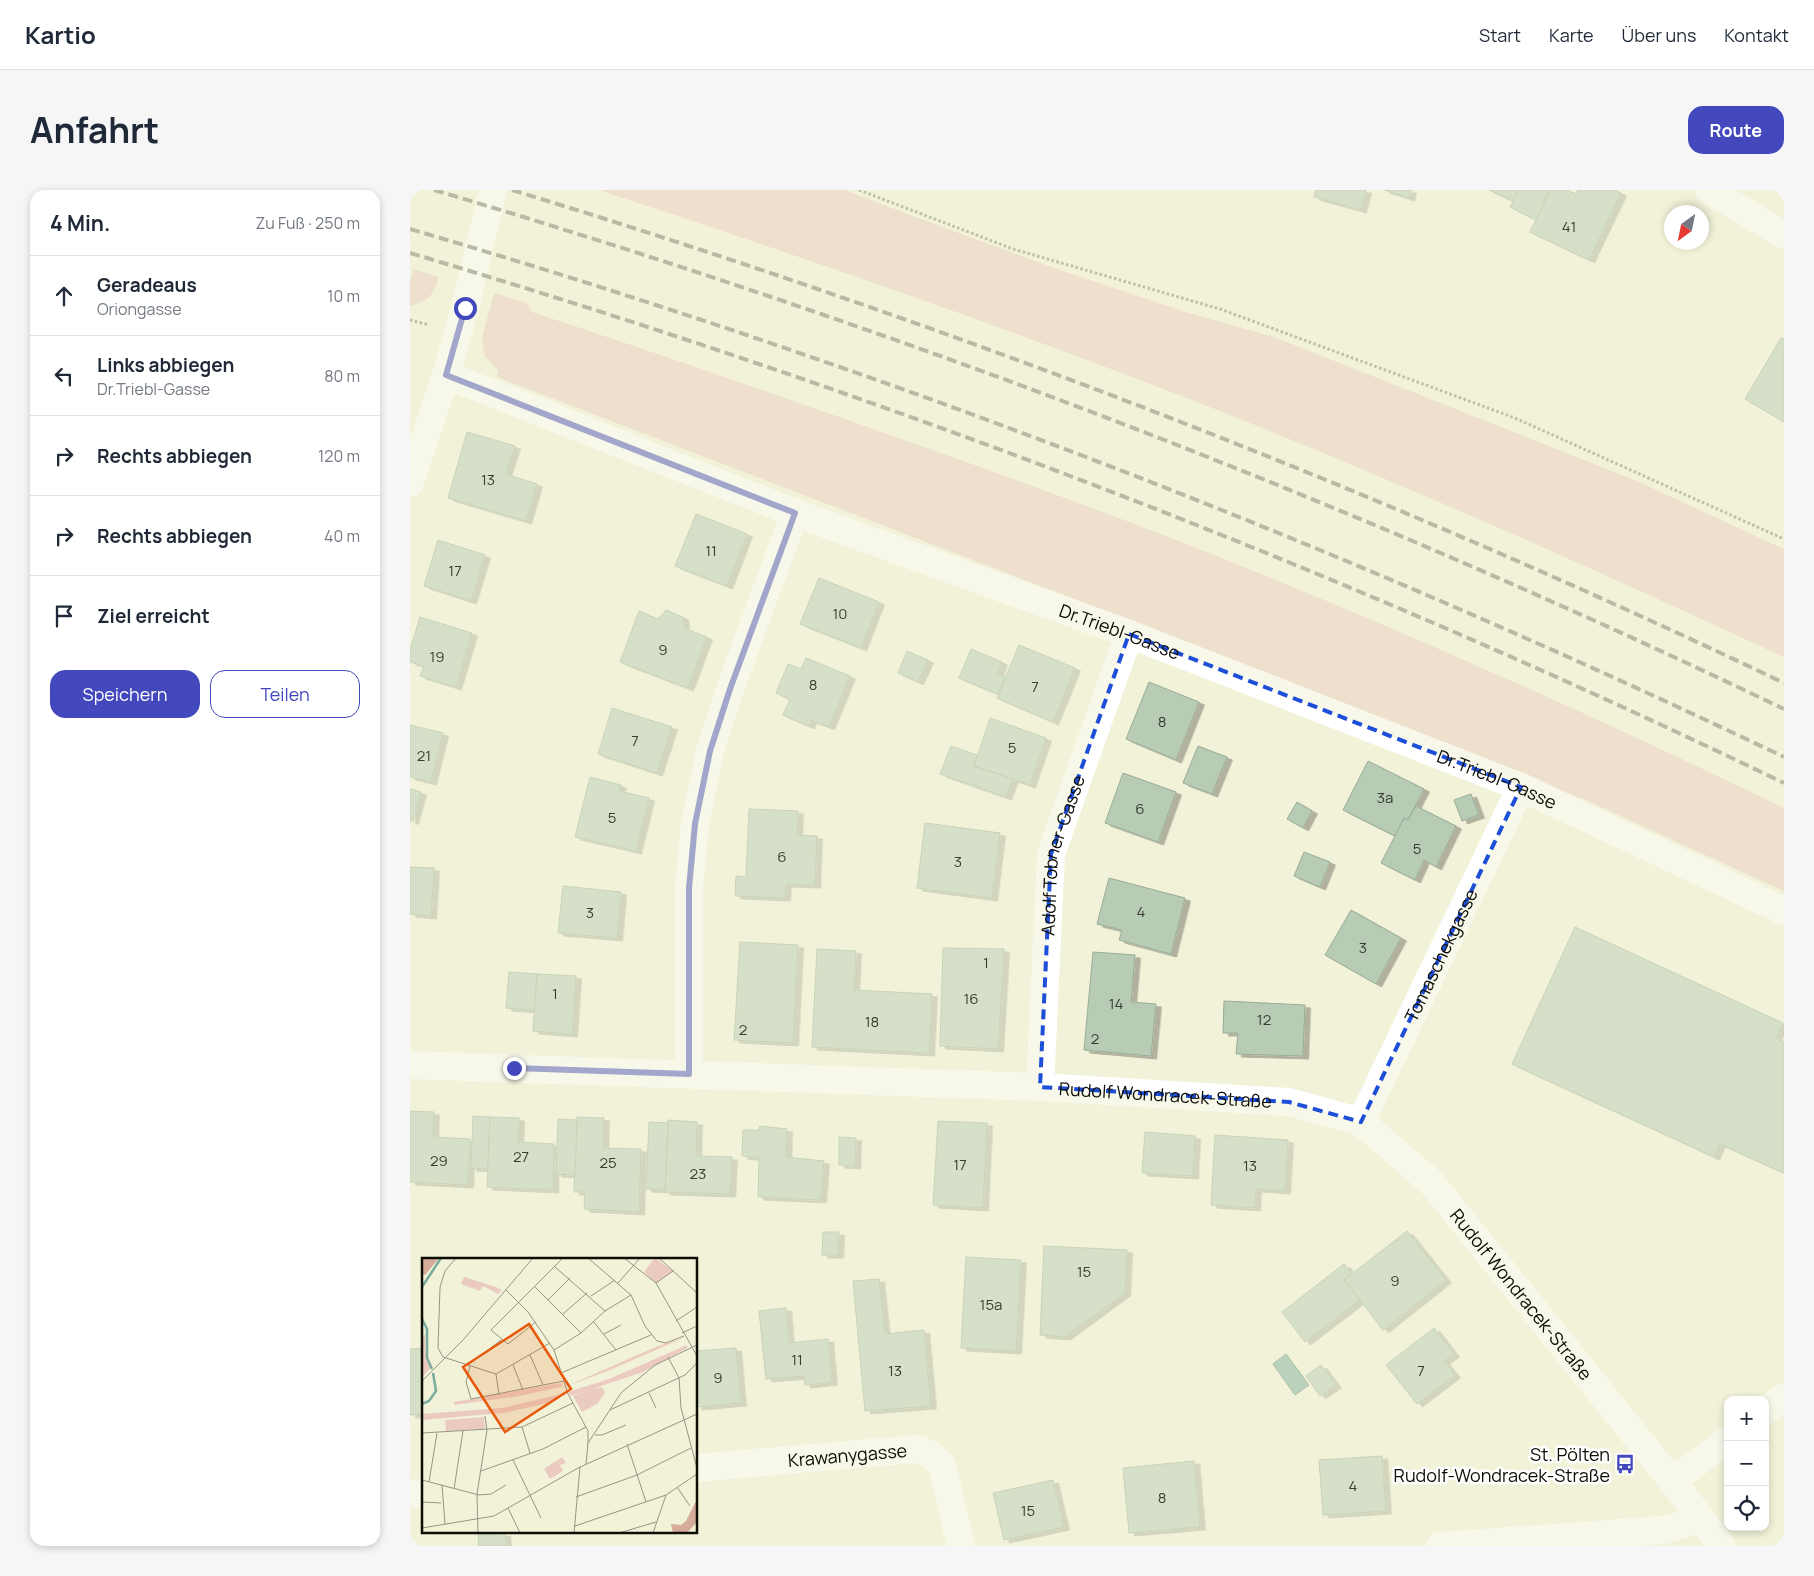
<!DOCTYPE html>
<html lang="de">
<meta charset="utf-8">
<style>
:root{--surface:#fff;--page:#f6f6f7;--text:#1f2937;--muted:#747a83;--line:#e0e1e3;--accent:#4349bd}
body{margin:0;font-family:Manrope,sans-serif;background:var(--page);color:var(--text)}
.controls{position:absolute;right:15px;bottom:15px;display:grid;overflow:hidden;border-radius:10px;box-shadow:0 2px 8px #0003}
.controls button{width:45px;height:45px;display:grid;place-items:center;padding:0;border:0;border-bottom:1px solid var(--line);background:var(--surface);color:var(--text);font:25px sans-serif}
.compass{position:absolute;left:1254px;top:15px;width:45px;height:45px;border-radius:50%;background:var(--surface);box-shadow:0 2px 8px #0003;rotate:213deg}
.stop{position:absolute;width:15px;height:15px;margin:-11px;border:4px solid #4349bd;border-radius:50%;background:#fff}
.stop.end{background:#4349bd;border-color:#fff;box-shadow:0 1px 5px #0008}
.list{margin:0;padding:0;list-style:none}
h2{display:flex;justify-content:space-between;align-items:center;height:65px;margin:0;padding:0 20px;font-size:21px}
h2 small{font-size:16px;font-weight:400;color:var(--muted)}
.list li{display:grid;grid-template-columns:32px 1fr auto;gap:15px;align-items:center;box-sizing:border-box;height:80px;padding:0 20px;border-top:1px solid var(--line)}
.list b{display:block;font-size:19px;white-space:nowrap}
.list p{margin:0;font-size:16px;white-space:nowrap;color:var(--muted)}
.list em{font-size:16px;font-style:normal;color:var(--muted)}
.actions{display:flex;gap:10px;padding:15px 20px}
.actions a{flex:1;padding:11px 0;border:1px solid var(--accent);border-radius:15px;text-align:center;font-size:18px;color:var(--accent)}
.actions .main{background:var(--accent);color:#fff}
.icon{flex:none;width:28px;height:28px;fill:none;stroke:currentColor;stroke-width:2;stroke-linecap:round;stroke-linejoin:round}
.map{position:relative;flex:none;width:1374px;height:1356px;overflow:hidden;border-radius:15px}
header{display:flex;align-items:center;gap:30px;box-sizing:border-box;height:70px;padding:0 25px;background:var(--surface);border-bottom:1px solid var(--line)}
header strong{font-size:24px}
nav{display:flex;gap:28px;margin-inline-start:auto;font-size:18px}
.intro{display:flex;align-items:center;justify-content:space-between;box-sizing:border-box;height:120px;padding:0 30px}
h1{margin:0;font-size:35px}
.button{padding:12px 22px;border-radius:15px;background:var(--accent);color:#fff;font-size:18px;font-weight:700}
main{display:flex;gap:30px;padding:0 30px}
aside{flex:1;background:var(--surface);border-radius:15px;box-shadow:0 2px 8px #0003}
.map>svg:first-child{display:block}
.green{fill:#ebcbbf}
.water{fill:#7aac9e;stroke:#597c70}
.building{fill:#b7cbb5;stroke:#99ac97;filter:url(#shadow)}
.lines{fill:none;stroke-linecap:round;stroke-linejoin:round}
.path{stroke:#818170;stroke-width:3;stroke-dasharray:2.5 2.5;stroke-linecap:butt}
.minor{stroke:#fff;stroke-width:28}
.rail{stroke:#757665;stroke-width:4;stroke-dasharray:10 5;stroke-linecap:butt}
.route{stroke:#4349bd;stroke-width:6}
.marked{fill:none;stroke:#1d4ed8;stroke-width:4;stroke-dasharray:10 6;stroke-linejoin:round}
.labels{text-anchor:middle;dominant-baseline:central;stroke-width:5;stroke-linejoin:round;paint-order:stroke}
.number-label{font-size:15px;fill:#383c31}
.street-label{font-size:18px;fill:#0d0d05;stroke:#fff}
.poi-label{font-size:18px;fill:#0d0d05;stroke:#fff;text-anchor:end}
.inset-river{fill:none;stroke:#7aac9e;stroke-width:2.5}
.inset-road{fill:none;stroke:#969683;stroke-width:1}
.view{fill:#e8590c;fill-opacity:0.15;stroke:#e8590c;stroke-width:2.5}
.inset-edge{fill:none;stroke:#0d0d05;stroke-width:2.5}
</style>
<header>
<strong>Kartio</strong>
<nav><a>Start</a><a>Karte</a><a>Über uns</a><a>Kontakt</a></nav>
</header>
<div class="intro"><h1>Anfahrt</h1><a class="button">Route</a></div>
<main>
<aside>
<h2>4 Min.<small>Zu Fuß · 250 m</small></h2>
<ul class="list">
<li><svg class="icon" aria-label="ahead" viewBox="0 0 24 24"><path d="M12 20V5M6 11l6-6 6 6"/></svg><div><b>Geradeaus</b><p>Oriongasse</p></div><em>10 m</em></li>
<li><svg class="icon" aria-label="left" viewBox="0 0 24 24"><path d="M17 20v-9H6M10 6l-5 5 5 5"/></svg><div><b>Links abbiegen</b><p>Dr.Triebl-Gasse</p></div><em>80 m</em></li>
<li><svg class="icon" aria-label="right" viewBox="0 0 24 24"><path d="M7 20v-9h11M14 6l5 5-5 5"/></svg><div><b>Rechts abbiegen</b></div><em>120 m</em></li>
<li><svg class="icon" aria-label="right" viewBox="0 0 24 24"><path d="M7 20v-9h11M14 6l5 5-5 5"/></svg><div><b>Rechts abbiegen</b></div><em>40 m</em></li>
<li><svg class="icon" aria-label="arrive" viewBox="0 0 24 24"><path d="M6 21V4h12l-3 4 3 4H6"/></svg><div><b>Ziel erreicht</b></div></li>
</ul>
<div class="actions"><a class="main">Speichern</a><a>Teilen</a></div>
</aside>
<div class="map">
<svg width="1374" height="1356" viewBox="0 0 1374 1356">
<defs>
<filter id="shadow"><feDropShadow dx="5.5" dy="3" stdDeviation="0" flood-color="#0004"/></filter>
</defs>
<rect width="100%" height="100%" fill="#f1f2d7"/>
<g class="green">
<path d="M 189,0 L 435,0 L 508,28 L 647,79 L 779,123 L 864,147 L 1229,292 L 1374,359 L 1374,467 C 1174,374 974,285 769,205 C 578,131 384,64 189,0 Z"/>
<path d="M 4,79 L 29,87 C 22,106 21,110 0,116 L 0,90 Z"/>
<path d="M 84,103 L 117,113 L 122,122 C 214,152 306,184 398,216 C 538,265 679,315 817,370 C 1005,446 1191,529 1374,618 L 1374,701 L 1180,612 L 901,500 L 87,187 L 88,181 L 74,165 L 72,148 Z"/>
</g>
<path class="water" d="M 876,1164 L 899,1195 L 885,1205 L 863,1174 Z"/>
<g class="building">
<path d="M 906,0 L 956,0 L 951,20 L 904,7 Z"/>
<path d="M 974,0 L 1001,0 L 999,8 Z"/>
<path d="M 1079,0 L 1108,0 L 1103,11 Z"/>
<path d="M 1108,0 L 1140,0 L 1126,30 L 1100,17 Z"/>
<path d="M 1140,0 L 1157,0 L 1166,4 L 1168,0 L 1204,0 L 1211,3 L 1179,70 L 1120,42 Z"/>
<path d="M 1371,148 L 1374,149 L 1374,232 L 1335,209 Z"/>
<path d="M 57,242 L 105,256 L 96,284 L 127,294 L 116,331 L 38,308 Z"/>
<path d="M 286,324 L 337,344 L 317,396 L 265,376 Z"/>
<path d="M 28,350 L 75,365 L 61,411 L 14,396 Z"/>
<path d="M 409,388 L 469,412 L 451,458 L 390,434 Z"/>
<path d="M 256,420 L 273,427 L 274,438 L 297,447 L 278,498 L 210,472 L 229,421 L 248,429 Z"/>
<path d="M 10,427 L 62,443 L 46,497 L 10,486 L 14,476 L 0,472 L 0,460 Z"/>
<path d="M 609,455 L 665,478 L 643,532 L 587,508 Z"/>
<path d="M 561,459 L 592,472 L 588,483 L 595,487 L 588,504 L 549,488 Z"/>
<path d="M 497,461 L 518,470 L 508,492 L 488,483 Z"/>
<path d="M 396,468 L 440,486 L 419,537 L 401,530 L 399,536 L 373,525 L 380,509 L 366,503 L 378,474 L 391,479 Z"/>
<path d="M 739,492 L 789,512 L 766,570 L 716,549 Z"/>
<path d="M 202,518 L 262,537 L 247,583 L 188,564 Z"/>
<path d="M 580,528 L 636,548 L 620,595 L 564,576 Z"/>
<path d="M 0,535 L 33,543 L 21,592 L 0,587 Z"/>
<path d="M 541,556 L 567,565 L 564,576 L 603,589 L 596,607 L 530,584 Z"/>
<path d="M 788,556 L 817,567 L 802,604 L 773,593 Z"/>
<path d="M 958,571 L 1014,599 L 998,630 L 994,628 L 985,646 L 933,620 Z"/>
<path d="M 713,583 L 766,602 L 748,652 L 695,633 Z"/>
<path d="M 180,587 L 211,595 L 209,601 L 239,608 L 226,661 L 165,647 Z"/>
<path d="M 0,599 L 11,602 L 3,631 L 0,631 Z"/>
<path d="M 1061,604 L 1069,625 L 1052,631 L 1044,610 Z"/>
<path d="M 887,612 L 902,621 L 893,638 L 877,629 Z"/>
<path d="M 1006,616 L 1046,636 L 1026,677 L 1014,670 L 1005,690 L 971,673 L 994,628 L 998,630 Z"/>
<path d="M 339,619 L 388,621 L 387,645 L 407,646 L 405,695 L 376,694 L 375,708 L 325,706 L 326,686 L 336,687 Z"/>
<path d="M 515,633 L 590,643 L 582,708 L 507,698 Z"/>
<path d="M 894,662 L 920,672 L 910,697 L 884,686 Z"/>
<path d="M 0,677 L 24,678 L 21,726 L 0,724 Z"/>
<path d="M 699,688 L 775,708 L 761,764 L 709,750 L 712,740 L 687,734 Z"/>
<path d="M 153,696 L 211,702 L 207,748 L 148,743 Z"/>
<path d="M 941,720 L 991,748 L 966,794 L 915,765 Z"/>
<path d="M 1165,737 L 1373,833 L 1366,848 L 1374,852 L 1374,983 L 1310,954 L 1304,967 L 1102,874 Z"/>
<path d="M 330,752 L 388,755 L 383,853 L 324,850 Z"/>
<path d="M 533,758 L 594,759 L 588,859 L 530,856 Z"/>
<path d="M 407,759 L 446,761 L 444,800 L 522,804 L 519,863 L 402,857 Z"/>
<path d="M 683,762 L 725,765 L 721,812 L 746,814 L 741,866 L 674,860 Z"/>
<path d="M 99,782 L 127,784 L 125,820 L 96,818 Z"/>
<path d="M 127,784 L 166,786 L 162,844 L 123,841 Z"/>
<path d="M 814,811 L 895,815 L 893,866 L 826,864 L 828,843 L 813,843 Z"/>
<path d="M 0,921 L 24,922 L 23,947 L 60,949 L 58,995 L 0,992 Z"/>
<path d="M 63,926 L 80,927 L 78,979 L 61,978 Z"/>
<path d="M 80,927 L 109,928 L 108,952 L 144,954 L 143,1000 L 77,997 Z"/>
<path d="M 167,927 L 194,928 L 193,958 L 231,959 L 229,1022 L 174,1019 L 175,1002 L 164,1002 Z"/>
<path d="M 148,929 L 167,930 L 165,985 L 146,984 Z"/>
<path d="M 258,930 L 287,932 L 286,966 L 322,967 L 320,1004 L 255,1002 Z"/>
<path d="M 528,931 L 577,933 L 573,1018 L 523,1015 Z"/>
<path d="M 239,932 L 258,933 L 255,1000 L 236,999 Z"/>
<path d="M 350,936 L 377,939 L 376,967 L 414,971 L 411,1010 L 348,1007 L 349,968 L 332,966 L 333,940 L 349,940 Z"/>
<path d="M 735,942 L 785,946 L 783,986 L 732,983 Z"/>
<path d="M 805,945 L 878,950 L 875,1001 L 846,999 L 845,1018 L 801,1015 Z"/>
<path d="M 429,947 L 446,948 L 445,976 L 429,975 Z"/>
<path d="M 997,1041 L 1036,1090 L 973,1140 L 934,1090 Z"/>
<path d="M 413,1042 L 429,1042 L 428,1065 L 412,1065 Z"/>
<path d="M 634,1056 L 717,1060 L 715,1103 L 655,1147 L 630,1145 Z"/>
<path d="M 556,1067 L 611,1070 L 606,1161 L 551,1158 Z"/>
<path d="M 934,1074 L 942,1084 L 934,1090 L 950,1110 L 895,1152 L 872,1122 Z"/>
<path d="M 469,1089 L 475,1144 L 514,1140 L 521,1216 L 455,1221 L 443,1091 Z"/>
<path d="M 376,1118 L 379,1153 L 418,1149 L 422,1192 L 395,1195 L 394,1186 L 356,1189 L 349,1121 Z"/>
<path d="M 1024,1138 L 1044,1164 L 1034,1171 L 1045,1185 L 1007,1214 L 976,1175 Z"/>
<path d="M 14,1158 L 14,1224 L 0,1225 L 0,1159 Z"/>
<path d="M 326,1158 L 331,1213 L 286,1217 L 286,1161 Z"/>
<path d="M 911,1175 L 926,1195 L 910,1206 L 896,1186 Z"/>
<path d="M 972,1266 L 976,1321 L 913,1325 L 909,1270 Z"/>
<path d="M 784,1271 L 790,1337 L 719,1343 L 713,1278 Z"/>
<path d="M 643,1290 L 654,1337 L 594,1350 L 583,1303 Z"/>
<path d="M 95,1343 L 96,1356 L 69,1356 L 68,1345 Z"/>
</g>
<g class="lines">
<g class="path">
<path d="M 449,0 L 603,59 L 810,119 L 1105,228 L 1374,349"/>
<path d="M 0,130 L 19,135"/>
</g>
<g class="minor">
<path d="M 1299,0 L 1374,45"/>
<path id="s1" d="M 36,185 L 385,323 L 719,444 L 1111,597 L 1374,721"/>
<path d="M 0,293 L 36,185 L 55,118 L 83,0"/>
<path id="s2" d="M 0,875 L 630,897 L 879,912 L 951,932 L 1021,992 L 1262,1291 L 1312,1356"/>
<path d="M 279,884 L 279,698 L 285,634 L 300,561 L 320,499 L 385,323"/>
<path id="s3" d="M 630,897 L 641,664 L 719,444"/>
<path id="s4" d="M 951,932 L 1111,597"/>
<path d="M 1355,1221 L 1374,1207"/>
<path id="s5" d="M 286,1278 L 506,1259 L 520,1264 L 532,1275 L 551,1356"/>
<path d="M 1262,1291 L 1318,1250"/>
<path d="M 0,1304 L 14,1303"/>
<path d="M 1030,1356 L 1253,1340 L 1269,1336 L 1289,1327"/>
</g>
<g class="rail">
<path d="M 24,0 C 486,137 939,310 1374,519"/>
<path d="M 102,0 C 537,133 964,297 1374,493"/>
<path d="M 0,39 C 471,177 931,355 1374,567"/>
<path d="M 0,63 C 471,203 931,379 1374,593"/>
</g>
</g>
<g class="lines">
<path class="route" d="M 55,118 L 36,185 L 385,323 L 320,499 L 300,561 L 285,634 L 279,698 L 279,884 L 104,878"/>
</g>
<path d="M0 0H1374V1356H0ZM 719,444 L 1111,597 L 951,932 L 879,912 L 630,897 L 641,664 Z" fill="#f1f2d7" fill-opacity=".55" fill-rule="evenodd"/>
<path class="marked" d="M 719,444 L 1111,597 L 951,932 L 879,912 L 630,897 L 641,664 Z"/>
<defs>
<symbol id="bus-bare" viewBox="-9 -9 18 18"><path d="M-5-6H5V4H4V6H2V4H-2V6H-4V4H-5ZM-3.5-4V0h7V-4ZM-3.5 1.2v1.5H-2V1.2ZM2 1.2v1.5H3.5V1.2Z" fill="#4349bd" stroke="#fff" stroke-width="2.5" paint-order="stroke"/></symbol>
</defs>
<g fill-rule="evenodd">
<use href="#bus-bare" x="1201" y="1260" width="28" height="28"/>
</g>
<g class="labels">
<g class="number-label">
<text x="1159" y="36">41</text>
<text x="78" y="289">13</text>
<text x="301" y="360">11</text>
<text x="45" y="380">17</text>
<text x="430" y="423">10</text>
<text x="253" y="459">9</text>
<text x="27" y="466">19</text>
<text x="403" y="494">8</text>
<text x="625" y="496">7</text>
<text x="752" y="531">8</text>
<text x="225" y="550">7</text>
<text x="602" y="557">5</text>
<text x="14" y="565">21</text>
<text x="975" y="607">3a</text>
<text x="730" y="618">6</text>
<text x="202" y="627">5</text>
<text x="1007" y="658">5</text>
<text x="372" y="666">6</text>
<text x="548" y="671">3</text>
<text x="731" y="721">4</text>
<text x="180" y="722">3</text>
<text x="953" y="757">3</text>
<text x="576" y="772">1</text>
<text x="145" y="803">1</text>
<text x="561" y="808">16</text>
<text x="706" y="813">14</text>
<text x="854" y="829">12</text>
<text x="462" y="831">18</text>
<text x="333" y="839">2</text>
<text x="685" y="848">2</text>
<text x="111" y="966">27</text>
<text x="29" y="970">29</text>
<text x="198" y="972">25</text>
<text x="550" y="974">17</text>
<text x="840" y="975">13</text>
<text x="288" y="983">23</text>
<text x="674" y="1081">15</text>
<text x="985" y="1090">9</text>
<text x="581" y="1114">15a</text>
<text x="387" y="1169">11</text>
<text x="485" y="1180">13</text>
<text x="1011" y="1180">7</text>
<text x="308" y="1187">9</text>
<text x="943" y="1295">4</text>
<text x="752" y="1307">8</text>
<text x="618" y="1320">15</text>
</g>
<g class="street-label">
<text stroke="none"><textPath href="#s1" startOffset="721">Dr.Triebl-Gasse</textPath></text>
<text stroke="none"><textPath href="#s1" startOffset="1126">Dr.Triebl-Gasse</textPath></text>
<text stroke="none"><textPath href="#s3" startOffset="234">Adolf Tobner-Gasse</textPath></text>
<text stroke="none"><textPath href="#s4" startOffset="185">Tomaschekgasse</textPath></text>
<text stroke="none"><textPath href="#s2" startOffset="756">Rudolf Wondracek-Straße</textPath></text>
<text stroke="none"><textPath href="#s2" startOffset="1191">Rudolf Wondracek-Straße</textPath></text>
<text stroke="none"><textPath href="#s5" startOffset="152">Krawanygasse</textPath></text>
</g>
<g class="poi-label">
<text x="1200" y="1264">St. Pölten<tspan x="1200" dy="21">Rudolf-Wondracek-Straße</tspan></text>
</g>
</g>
<g transform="translate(12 1068)">
<rect width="275" height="275" fill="#f1f2d7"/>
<path d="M 233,0 L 251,13 L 234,25 L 222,14 ZM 42,19 L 74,29 L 80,32 L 76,36 L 61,28 L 58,33 L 39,26 ZM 0,77 L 3,77 L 4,102 L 9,110 L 0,119 ZM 261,80 L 188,112 L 145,128 L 236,88 ZM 265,87 L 265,90 L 221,114 L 170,131 L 180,129 L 183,135 L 175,146 L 160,154 L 151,138 L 166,133 L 149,138 L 146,134 L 187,121 ZM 139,125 L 142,128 L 98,138 L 32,147 L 32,144 ZM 144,135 L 130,144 L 81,155 L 0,162 L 0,156 L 80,150 ZM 62,159 L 63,171 L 24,173 L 23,162 ZM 140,199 L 144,205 L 139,207 L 136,203 L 141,213 L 128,221 L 122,211 Z" fill="#ebcbbf"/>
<path d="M 0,0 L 17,0 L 3,17 L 0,16 ZM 275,241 L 274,265 L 265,275 L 251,275 L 249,266 L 259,267 L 264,263 Z" fill="#d7ab9a"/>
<path class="inset-river" d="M 0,29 L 19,0M 0,61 L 5,71 L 5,100 L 10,111M 0,146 L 7,143 L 14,133 L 11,115"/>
<path class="inset-road" d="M 34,0 L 23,13 L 18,29 L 16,90 L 21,99 L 74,116 L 128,85M 166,0 L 209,37 L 223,68 L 235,83 L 244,85 L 262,78M 202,0 L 234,25 L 275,98M 237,0 L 275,35M 132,8 L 183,53M 196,25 L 218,0M 234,25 L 251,13M 112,28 L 159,75M 84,32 L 106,54 L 132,92 L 146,136 L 166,173 L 166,185M 169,38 L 193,22M 126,42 L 148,20M 141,56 L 165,35M 171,63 L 194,92M 254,63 L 275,49M 114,64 L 86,86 L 69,72 L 141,0M 260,75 L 275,68M 182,76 L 199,67M 132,92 L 159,75 L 183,53 L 209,37M 108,97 L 121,127M 246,99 L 257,120 L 259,150 L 275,210M 46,107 L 79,82M 91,107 L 101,132M 48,108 L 44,124 L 49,141 L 142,123M 139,115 L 229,77M 74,116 L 77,137M 0,123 L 41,82 L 111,0M 227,135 L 234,150M 188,152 L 263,117 L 275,105M 100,169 L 108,195M 0,175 L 100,169 L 151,145M 173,177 L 180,177 L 204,167M 205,186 L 224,244M 91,202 L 119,260M 164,206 L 166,185 L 199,135 L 233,107 L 275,87M 59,213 L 121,191 L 164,169M 0,222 L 57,237 L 69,236 L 84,227M 7,224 L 15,175M 20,227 L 23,266M 255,229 L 268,248M 32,231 L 41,173M 154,239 L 215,217 L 269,190M 0,244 L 19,245M 86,250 L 98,275M 153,268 L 244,237 L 275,216M 0,270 L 72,258 L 156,210 L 275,156M 56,275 L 55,236 L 65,172 L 63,158M 152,275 L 158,209M 197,275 L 234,264M 231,275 L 244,237"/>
<path class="view" d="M 107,66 L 149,131 L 83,174 L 41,109 Z"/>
<rect width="275" height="275" class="inset-edge"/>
</g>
</svg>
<div class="controls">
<button>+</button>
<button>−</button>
<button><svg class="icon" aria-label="locate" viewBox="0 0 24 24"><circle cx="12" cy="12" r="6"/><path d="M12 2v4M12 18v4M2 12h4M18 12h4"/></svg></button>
</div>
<svg class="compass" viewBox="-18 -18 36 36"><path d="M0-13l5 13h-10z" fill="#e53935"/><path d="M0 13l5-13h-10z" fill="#747a83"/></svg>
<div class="stop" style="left:55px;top:118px"></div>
<div class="stop end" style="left:104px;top:878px"></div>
</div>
</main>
